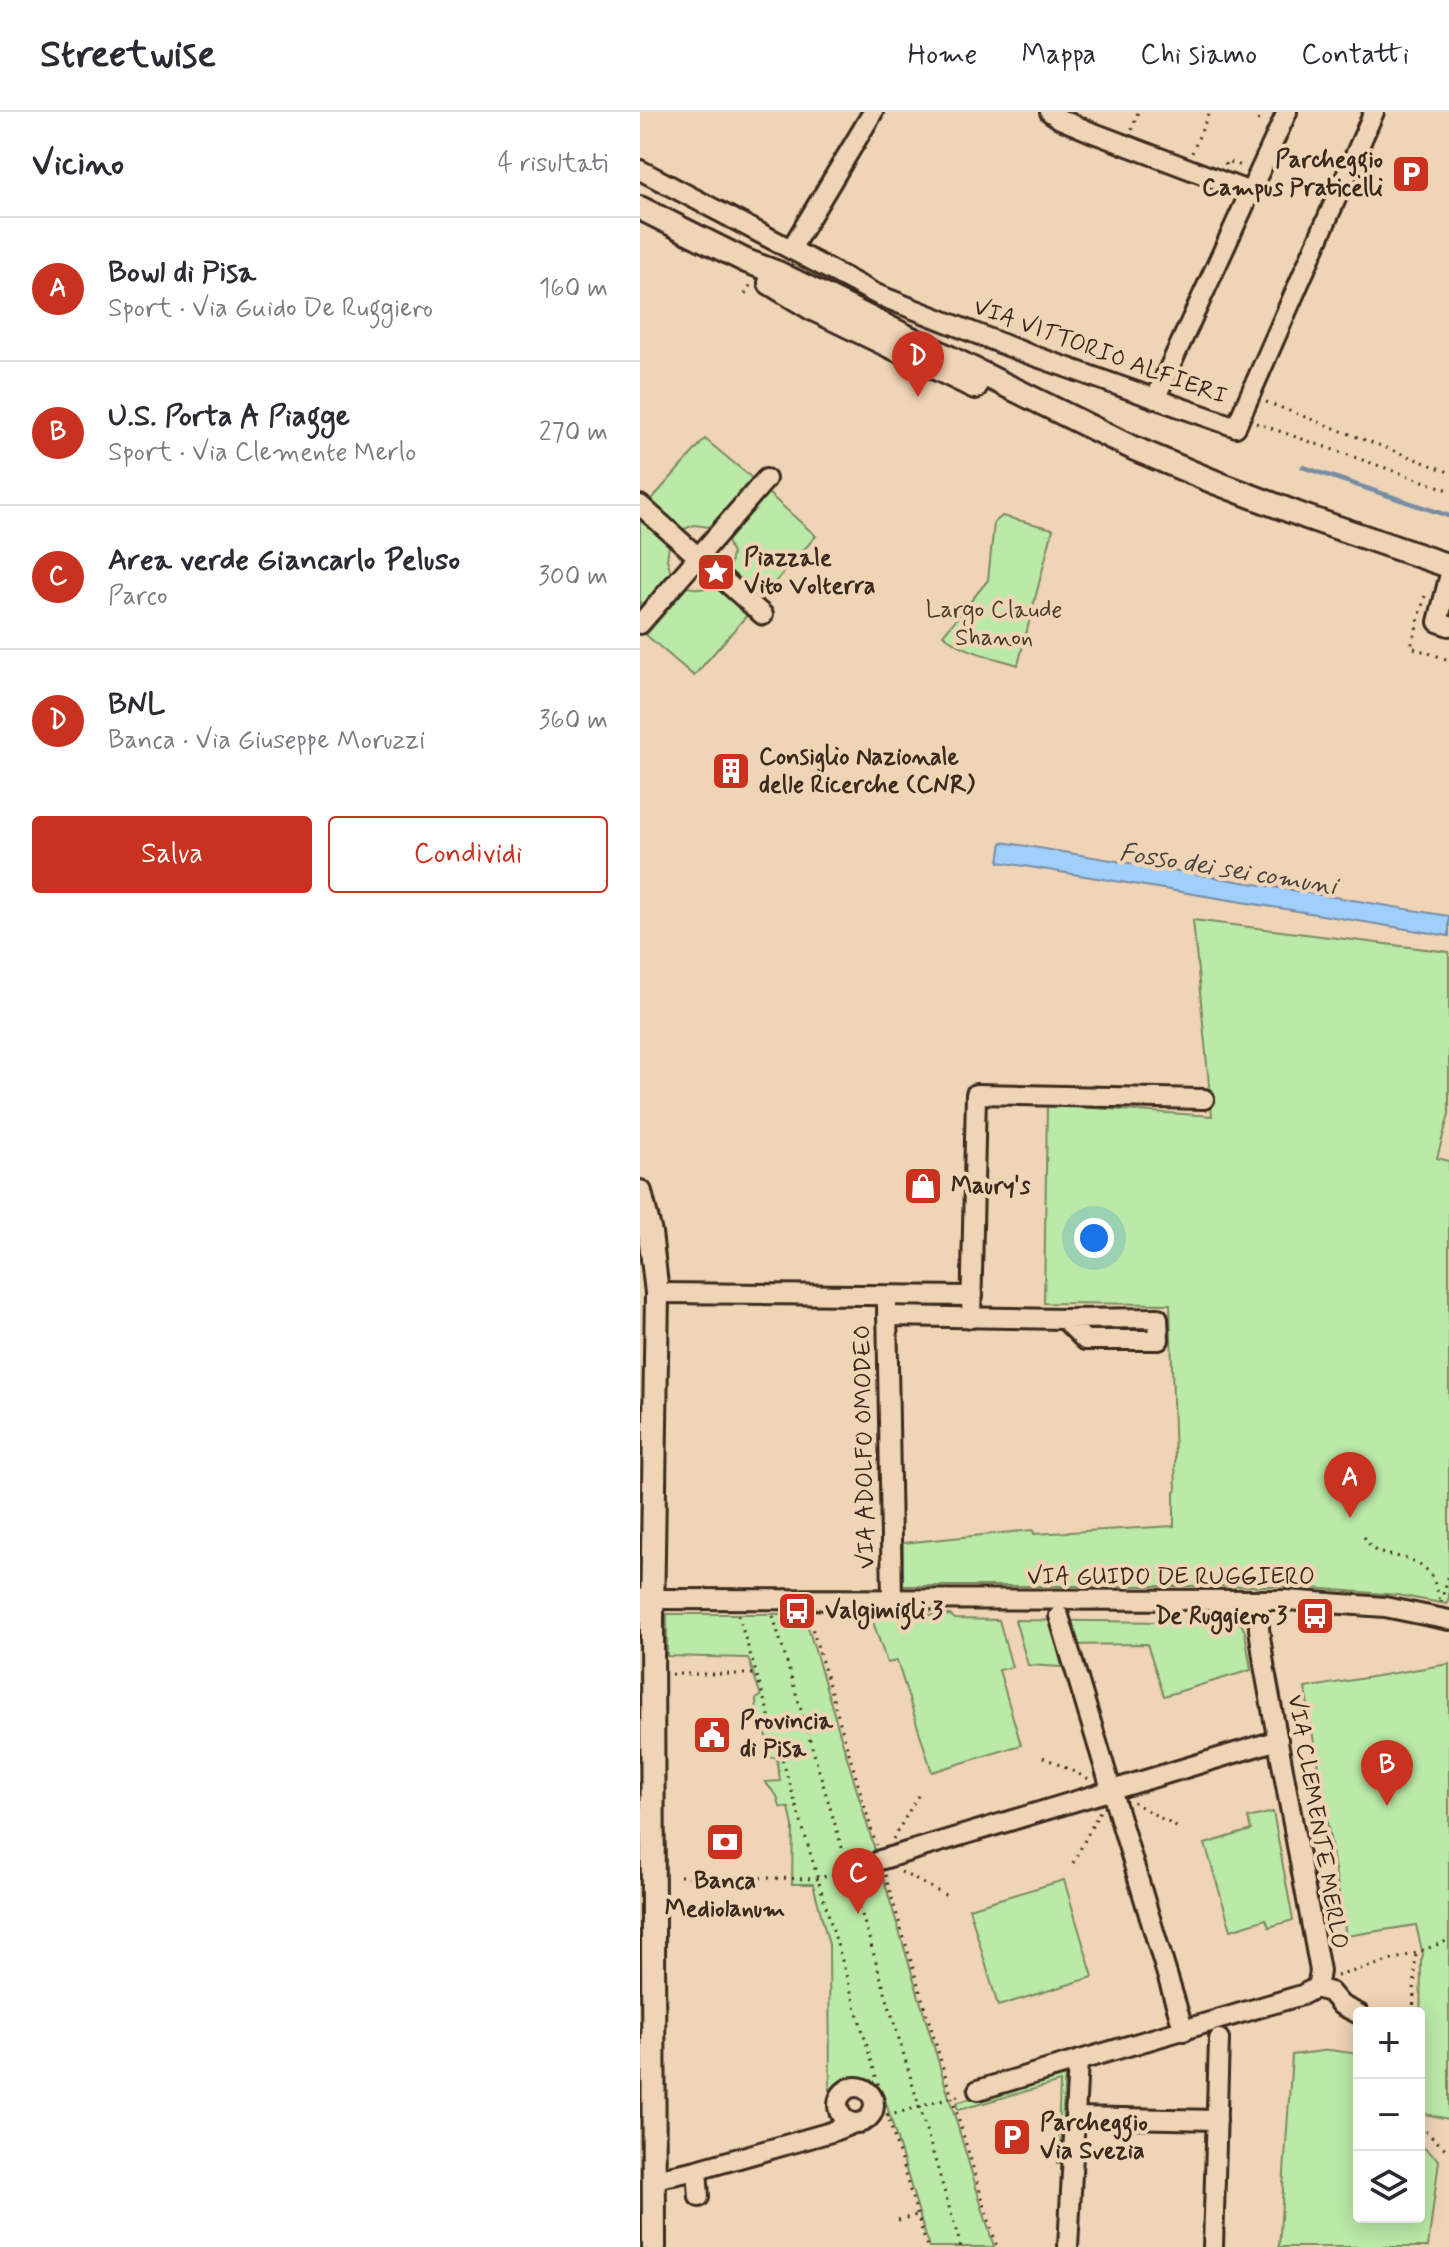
<!DOCTYPE html>
<html lang="it">
<meta charset="utf-8">
<style>
:root{--surface:#fff;--page:#f7f7f7;--text:#2b2b33;--muted:#7c7c81;--line:#e1e1e2;--accent:#c8321e}
body{margin:0;font-family:Mynerve,sans-serif;background:var(--page);color:var(--text)}
.controls{position:absolute;right:24px;bottom:24px;display:grid;overflow:hidden;border-radius:8px;box-shadow:0 4px 20px #0003}
.controls button{width:72px;height:72px;display:grid;place-items:center;padding:0;border:0;border-bottom:2px solid var(--line);background:var(--surface);color:var(--text);font:40px sans-serif}
.you{position:absolute;left:454px;top:1126px;width:28px;height:28px;margin:-20px;border:6px solid #fff;border-radius:50%;background:#1a73e8;box-shadow:0 0 0 12px #1a73e833}
.badge{display:grid;place-items:center;width:52px;height:52px;border-radius:50%;background:var(--accent);color:#fff;font-size:26px;font-weight:700}
.pin{position:absolute;translate:-50% -66px;filter:drop-shadow(0 2px 4px #0008)}
.pin::after{content:'';position:absolute;top:42px;width:28px;height:24px;background:inherit;clip-path:polygon(0 0,100% 0,50% 100%)}
.list{margin:0;padding:0;list-style:none}
h2{display:flex;justify-content:space-between;align-items:center;height:104px;margin:0;padding:0 32px;font-size:34px}
h2 small{font-size:26px;font-weight:400;color:var(--muted)}
.list li{display:grid;grid-template-columns:52px 1fr auto;gap:24px;align-items:center;box-sizing:border-box;height:144px;padding:0 32px;border-top:2px solid var(--line)}
.list b{display:block;font-size:30px;white-space:nowrap}
.list p{margin:0;font-size:26px;white-space:nowrap;color:var(--muted)}
.list em{font-size:26px;font-style:normal;color:var(--muted)}
.actions{display:flex;gap:16px;padding:24px 32px}
.actions a{flex:1;padding:18px 0;border:2px solid var(--accent);border-radius:8px;text-align:center;font-size:28px;color:var(--accent)}
.actions .main{background:var(--accent);color:#fff}
.icon{flex:none;width:44px;height:44px;fill:none;stroke:currentColor;stroke-width:2;stroke-linecap:round;stroke-linejoin:round}
.map{position:relative;flex:none;width:809px;height:2135px;overflow:hidden}
header{display:flex;align-items:center;gap:48px;box-sizing:border-box;height:112px;padding:0 40px;background:var(--surface);border-bottom:2px solid var(--line)}
header strong{font-size:38px}
nav{display:flex;gap:44px;margin-inline-start:auto;font-size:28px}
main{display:flex}
aside{flex:1;background:var(--surface)}
.map>svg:first-child{display:block}
.green{fill:#bbe9a7;stroke:#7b8a62;stroke-width:2}
.water{fill:#a0cffc;stroke:#788da3;stroke-width:2}
.lines{fill:none;stroke-linecap:round;stroke-linejoin:round}
.stream{stroke:#788da3;stroke-width:5}
.minor-casing{stroke:#3b2a1e;stroke-width:24}
.major-casing{stroke:#3b2a1e;stroke-width:28}
.path{stroke:#3b2a1e;stroke-width:3;stroke-dasharray:2 6;stroke-linecap:butt}
.minor{stroke:#efd4b6;stroke-width:18}
.major{stroke:#efd4b6;stroke-width:22}
.labels{text-anchor:middle;dominant-baseline:central;stroke-width:8;stroke-linejoin:round;paint-order:stroke}
.poi-label{font-size:24px;font-weight:bold;fill:#3b2a1e;stroke:#efd4b6;text-anchor:start}
.street-label{font-size:24px;fill:#3b2a1e;stroke:#efd4b6}
.park-label{font-size:24px;fill:#483d2c;stroke:#efd4b6}
.water-label{font-size:26px;font-style:italic;fill:#4a433f;stroke:#efd4b6}
</style>
<header>
<strong>Streetwise</strong>
<nav><a>Home</a><a>Mappa</a><a>Chi siamo</a><a>Contatti</a></nav>
</header>
<main>
<aside>
<h2>Vicino<small>4 risultati</small></h2>
<ul class="list">
<li><span class="badge">A</span><div><b>Bowl di Pisa</b><p>Sport · Via Guido De Ruggiero</p></div><em>160 m</em></li>
<li><span class="badge">B</span><div><b>U.S. Porta A Piagge</b><p>Sport · Via Clemente Merlo</p></div><em>270 m</em></li>
<li><span class="badge">C</span><div><b>Area verde Giancarlo Peluso</b><p>Parco</p></div><em>300 m</em></li>
<li><span class="badge">D</span><div><b>BNL</b><p>Banca · Via Giuseppe Moruzzi</p></div><em>360 m</em></li>
</ul>
<div class="actions"><a class="main">Salva</a><a>Condividi</a></div>
</aside>
<div class="map">
<svg width="809" height="2135" viewBox="0 0 809 2135">
<rect width="100%" height="100%" fill="#efd4b6"/>
<filter id="ink" filterUnits="userSpaceOnUse"><feTurbulence type="fractalNoise" baseFrequency=".0125" numOctaves="2"/><feDisplacementMap in="SourceGraphic" scale="16" xChannelSelector="R" yChannelSelector="G"/><feConvolveMatrix kernelMatrix="1 2 1 2 8 2 1 2 1" color-interpolation-filters="sRGB"/></filter>
<g filter="url(#ink)">
<g class="green">
<path d="M 65,327 L 112,366 L 70,415 L 54,413 L 42,418 L 11,388 Z"/>
<path d="M 128,381 L 176,424 L 122,485 L 89,458 L 92,442 L 87,429 Z"/>
<path d="M 362,404 L 413,417 L 378,553 C 352,545 325,540 303,523 L 348,468 L 354,411 Z"/>
<path d="M 0,408 L 29,433 L 27,447 L 31,461 L 0,496 Z"/>
<path d="M 74,474 L 108,502 L 54,564 L 6,523 L 47,475 L 61,477 Z"/>
<path d="M 553,808 L 809,840 L 809,1002 L 797,1046 L 809,1049 L 809,1485 L 807,1492 L 757,1483 L 647,1474 L 263,1474 L 263,1431 L 393,1418 L 394,1422 L 534,1414 L 534,1380 L 536,1379 L 530,1192 L 404,1191 L 407,993 L 572,1004 Z"/>
<path d="M 27,1502 L 164,1502 L 354,2135 L 289,2135 L 244,1984 C 225,1971 212,1960 195,1984 L 190,1981 L 189,1833 L 173,1772 L 152,1772 L 153,1714 L 149,1696 L 140,1695 L 137,1684 L 125,1670 L 140,1669 L 137,1645 L 125,1646 C 129,1631 129,1621 117,1610 L 116,1587 L 121,1584 L 108,1546 L 27,1544 Z"/>
<path d="M 310,1503 L 315,1507 L 359,1508 L 372,1555 L 359,1558 L 381,1633 L 292,1660 L 257,1549 L 247,1551 L 231,1504 Z"/>
<path d="M 375,1508 L 601,1511 L 605,1520 L 611,1558 L 524,1584 L 507,1532 L 417,1533 L 422,1555 L 388,1553 Z"/>
<path d="M 809,1552 L 809,2007 L 779,2001 L 781,1849 L 783,1843 L 776,1813 L 706,1824 L 665,1576 Z"/>
<path d="M 633,1700 L 653,1808 L 629,1815 L 626,1807 L 591,1818 L 565,1732 L 611,1718 L 608,1706 Z"/>
<path d="M 424,1768 L 453,1865 L 358,1894 L 329,1796 Z"/>
<path d="M 690,1938 L 719,1942 L 719,2105 L 779,2105 L 779,2032 L 799,2048 L 788,2135 L 639,2135 L 652,1943 Z"/>
<path d="M 425,1958 L 420,2052 L 417,2052 L 420,1970 L 318,1998 L 316,1991 Z"/>
</g>
<path class="water" d="M 362,730 L 809,804 L 809,824 L 359,750 Z"/>
<g class="lines">
<path class="stream" d="M 663,355 L 809,404"/>
<defs>
<g id="minor">
<path d="M 410,0 L 420,7 L 451,20 L 610,80"/>
<path d="M 0,58 L 238,183 L 383,240 L 596,315 L 734,0"/>
<path d="M 151,137 L 233,0"/>
<path d="M 515,287 L 647,0"/>
<path d="M 0,393 L 123,503"/>
<path d="M 809,466 L 798,510 L 809,514"/>
<path d="M 0,512 L 126,367"/>
<path d="M 17,1181 L 333,1184"/>
<path d="M 247,1193 L 252,1487"/>
<path d="M 247,1204 L 424,1207 L 518,1206 L 519,1228 L 445,1228 L 424,1207"/>
<path d="M 331,1206 L 336,982 L 564,987"/>
<path d="M 0,1487 L 646,1488 L 745,1495 L 809,1508"/>
<path d="M 419,1504 L 544,1919"/>
<path d="M 240,1748 L 638,1628"/>
<path d="M 675,1876 L 690,1880 L 701,1893 L 719,1902"/>
<circle cx="216" cy="1993" r="18"/>
<path d="M 338,1978 L 662,1883 L 675,1876 L 678,1871 L 680,1859 L 625,1559 L 619,1517 L 619,1488"/>
<path d="M 435,2005 L 577,2008"/>
<path d="M 57,2058 L 59,2085"/>
<path d="M 14,2067 L 57,2058 L 191,2020 L 214,2011"/>
<path d="M 428,2135 L 438,1949"/>
<path d="M 573,2135 L 579,1927"/>
</g>
<g id="major">
<path d="M 0,96 L 106,149 L 138,161 L 493,336 L 577,371 L 666,405 L 809,454"/>
<path d="M 130,171 L 173,197 L 335,275"/>
<path d="M 0,1080 L 10,1121 L 17,1181 L 12,1507 L 14,2135"/>
</g>
</defs>
<use href="#minor" class="minor-casing"/>
<use href="#major" class="major-casing"/>
<g class="path">
<path d="M 618,9 L 622,0"/>
<path d="M 492,18 L 498,0"/>
<path d="M 552,41 L 569,1"/>
<path d="M 585,53 L 587,49 L 602,54"/>
<path d="M 105,182 L 111,172"/>
<path d="M 626,290 L 809,360"/>
<path d="M 616,311 L 809,378"/>
<path d="M 785,484 L 771,535 L 809,548"/>
<path d="M 724,1425 C 728,1430 731,1436 736,1439 C 742,1442 749,1443 755,1444 C 786,1450 793,1459 800,1490"/>
<path d="M 801,1490 L 809,1462"/>
<path d="M 168,1502 L 236,1733"/>
<path d="M 98,1503 C 164,1713 223,1925 287,2135"/>
<path d="M 133,1504 L 321,2135"/>
<path d="M 31,1562 L 116,1562"/>
<path d="M 403,1645 L 451,1668"/>
<path d="M 493,1690 L 538,1716"/>
<path d="M 253,1727 L 279,1682"/>
<path d="M 433,1751 L 460,1699"/>
<path d="M 261,1760 L 309,1785"/>
<path d="M 245,1763 L 357,2135"/>
<path d="M 40,1764 L 176,1767 L 226,1752"/>
<path d="M 697,1864 L 776,1841 L 809,1828"/>
<path d="M 773,1901 L 776,1841"/>
<path d="M 231,2002 L 247,2004 L 321,1983"/>
<path d="M 779,2014 L 809,2040"/>
<path d="M 258,2108 L 277,2103"/>
</g>
<use href="#minor" class="minor"/>
<use href="#major" class="major"/>
</g>
</g>
<defs>
<symbol id="parking-square" viewBox="-11 -11 22 22"><rect x="-9" y="-9" width="18" height="18" rx="4" fill="#c8321e" stroke="#efd4b6"/><path d="M-3.5-5.5H1a3.5 3.5 0 0 1 0 7H-1V5.5H-3.5ZM-1-3.4V-.6H.8a1.4 1.4 0 0 0 0-2.8Z" fill="#fff"/></symbol>
<symbol id="sight-square" viewBox="-11 -11 22 22"><rect x="-9" y="-9" width="18" height="18" rx="4" fill="#c8321e" stroke="#efd4b6"/><path d="M0-6L1.8-2.2L6-1.7L2.9 1.2L3.7 5.4L0 3.3L-3.7 5.4L-2.9 1.2L-6-1.7L-1.8-2.2Z" fill="#fff"/></symbol>
<symbol id="building-square" viewBox="-11 -11 22 22"><rect x="-9" y="-9" width="18" height="18" rx="4" fill="#c8321e" stroke="#efd4b6"/><path d="M-4-6H4V6H1V3H-1V6H-4ZM-2.5-4.3h1.7v1.8h-1.7ZM.8-4.3h1.7v1.8H.8ZM-2.5-1h1.7V.8h-1.7ZM.8-1h1.7V.8H.8Z" fill="#fff"/></symbol>
<symbol id="shop-square" viewBox="-11 -11 22 22"><rect x="-9" y="-9" width="18" height="18" rx="4" fill="#c8321e" stroke="#efd4b6"/><path d="M-5-2.5h2.3a2.7 3.5 0 0 1 5.4 0H5L5.5 6h-11ZM-1.5-2.5h3a1.5 2.3 0 0 0-3 0Z" fill="#fff"/></symbol>
<symbol id="bus-square" viewBox="-11 -11 22 22"><rect x="-9" y="-9" width="18" height="18" rx="4" fill="#c8321e" stroke="#efd4b6"/><path d="M-5-6H5V4H4V6H2V4H-2V6H-4V4H-5ZM-3.5-4V0h7V-4ZM-3.5 1.2v1.5H-2V1.2ZM2 1.2v1.5H3.5V1.2Z" fill="#fff"/></symbol>
<symbol id="civic-square" viewBox="-11 -11 22 22"><rect x="-9" y="-9" width="18" height="18" rx="4" fill="#c8321e" stroke="#efd4b6"/><path d="M-.6-6.5H3V-4.5H.6V-3L4-1V1h2V6H-6V1h2V-1L-.6-3ZM-1.2 2.5V6h2.4V2.5Z" fill="#fff"/></symbol>
<symbol id="bank-square" viewBox="-11 -11 22 22"><rect x="-9" y="-9" width="18" height="18" rx="4" fill="#c8321e" stroke="#efd4b6"/><path d="M-6-4H6V4H-6ZM0-2.3a2.3 2.3 0 1 0 0 4.6a2.3 2.3 0 1 0 0-4.6Z" fill="#fff"/></symbol>
</defs>
<g fill-rule="evenodd">
<use href="#parking-square" x="749" y="40" width="44" height="44"/>
<use href="#sight-square" x="54" y="438" width="44" height="44"/>
<use href="#building-square" x="69" y="637" width="44" height="44"/>
<use href="#shop-square" x="261" y="1052" width="44" height="44"/>
<use href="#bus-square" x="135" y="1477" width="44" height="44"/>
<use href="#bus-square" x="653" y="1482" width="44" height="44"/>
<use href="#civic-square" x="50" y="1601" width="44" height="44"/>
<use href="#bank-square" x="63" y="1708" width="44" height="44"/>
<use href="#parking-square" x="350" y="2003" width="44" height="44"/>
</g>
<g class="labels">
<g class="poi-label">
<text x="743" y="48" text-anchor="end">Parcheggio<tspan x="743" dy="28">Campus Praticelli</tspan></text>
<text x="104" y="446">Piazzale<tspan x="104" dy="28">Vito Volterra</tspan></text>
<text x="119" y="645">Consiglio Nazionale<tspan x="119" dy="28">delle Ricerche (CNR)</tspan></text>
<text x="311" y="1074">Maury's</text>
<text x="185" y="1499">Valgimigli 3</text>
<text x="647" y="1504" text-anchor="end">De Ruggiero 3</text>
<text x="100" y="1609">Provincia<tspan x="100" dy="28">di Pisa</tspan></text>
<text x="85" y="1769" text-anchor="middle">Banca<tspan x="85" dy="28">Mediolanum</tspan></text>
<text x="400" y="2011">Parcheggio<tspan x="400" dy="28">Via Svezia</tspan></text>
</g>
<g class="street-label">
<text transform="translate(460 240) rotate(20)">VIA VITTORIO ALFIERI</text>
<text transform="translate(225 1335) rotate(-91)">VIA ADOLFO OMODEO</text>
<text x="531" y="1465">VIA GUIDO DE RUGGIERO</text>
<text transform="translate(677 1710) rotate(80)">VIA CLEMENTE MERLO</text>
</g>
<g class="park-label">
<text x="354" y="498">Largo Claude<tspan x="354" dy="28">Shanon</tspan></text>
</g>
<g class="water-label">
<text transform="translate(588 758) rotate(9)">Fosso dei sei comuni</text>
</g>
</g>
</svg>
<div class="controls">
<button>+</button>
<button>−</button>
<button><svg class="icon" aria-label="layers" viewBox="0 0 24 24"><path d="M12 4l9 5-9 5-9-5zM3 14l9 5 9-5"/></svg></button>
</div>
<div class="you"></div>
<div class="pin badge" style="left:710px;top:1406px">A</div>
<div class="pin badge" style="left:747px;top:1694px">B</div>
<div class="pin badge" style="left:218px;top:1802px">C</div>
<div class="pin badge" style="left:278px;top:285px">D</div>
</div>
</main>
